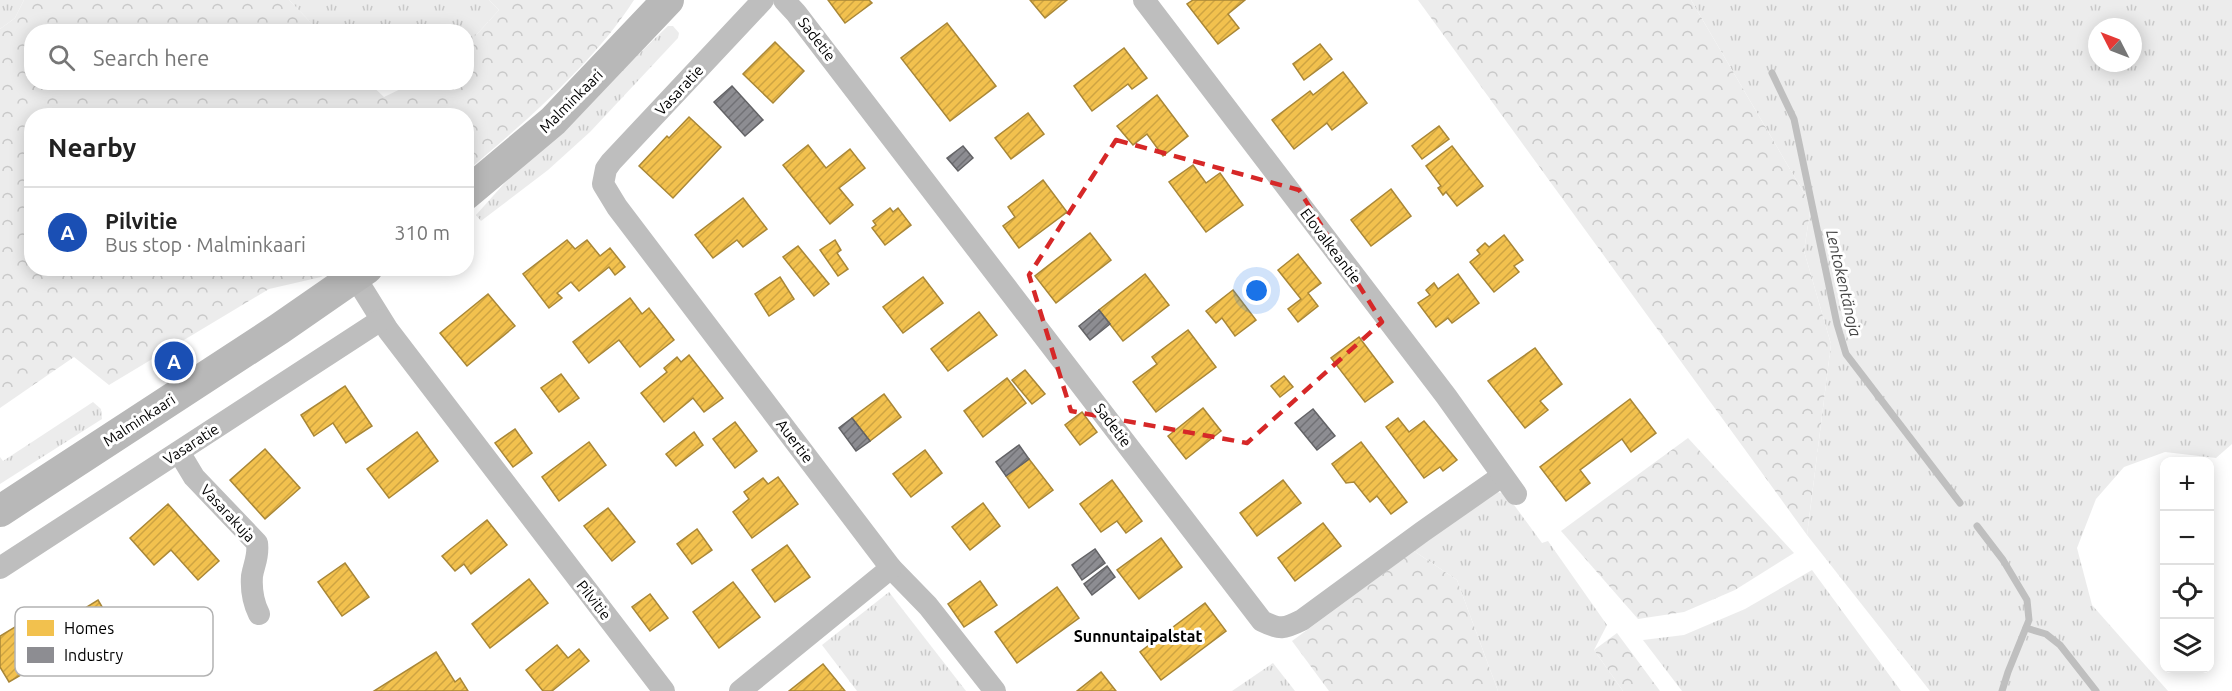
<!DOCTYPE html>
<meta charset="utf-8">
<style>
:root{--surface:#fff;--page:#f6f6f6;--text:#222;--muted:#767676;--line:#e0e0e0;--accent:#595959}
body{margin:0;font-family:Ubuntu,sans-serif;background:var(--page);color:var(--text)}
.controls{position:absolute;right:18px;bottom:18px;display:grid;overflow:hidden;border-radius:12px;box-shadow:0 3px 15px #0003}
.controls button{width:54px;height:54px;display:grid;place-items:center;padding:0;border:0;border-bottom:2px solid var(--line);background:var(--surface);color:var(--text);font:30px sans-serif}
.compass{position:absolute;left:2088px;top:18px;width:54px;height:54px;border-radius:50%;background:var(--surface);box-shadow:0 3px 15px #0003;rotate:312deg}
.you{position:absolute;left:1257px;top:291px;width:21px;height:21px;margin:-15px;border:4px solid #fff;border-radius:50%;background:#1a73e8;box-shadow:0 0 0 9px #1a73e833}
.badge{display:grid;place-items:center;width:39px;height:39px;border-radius:50%;background:var(--accent);color:#fff;font-size:20px;font-weight:700}
.pin{position:absolute;translate:-50% -50%;border:3px solid #fff;box-shadow:0 2px 6px #0006}
.list{margin:0;padding:0;list-style:none}
h2{display:flex;justify-content:space-between;align-items:center;height:78px;margin:0;padding:0 24px;font-size:26px}
h2 small{font-size:20px;font-weight:400;color:var(--muted)}
.list li{display:grid;grid-template-columns:39px 1fr auto;gap:18px;align-items:center;box-sizing:border-box;height:90px;padding:0 24px;border-top:2px solid var(--line)}
.list b{display:block;font-size:22px;white-space:nowrap}
.list p{margin:0;font-size:20px;white-space:nowrap;color:var(--muted)}
.list em{font-size:20px;font-style:normal;color:var(--muted)}
.icon{flex:none;width:33px;height:33px;fill:none;stroke:currentColor;stroke-width:2;stroke-linecap:round;stroke-linejoin:round}
.map{position:relative;flex:none;width:2232px;height:691px;overflow:hidden}
.search{position:absolute;background:var(--surface);box-shadow:0 3px 15px #0003;left:24px;top:24px;width:450px;height:66px;display:flex;align-items:center;gap:15px;box-sizing:border-box;padding:0 21px;border-radius:24px;color:var(--muted);font-size:22px}
.panel{position:absolute;background:var(--surface);box-shadow:0 3px 15px #0003;left:24px;top:108px;width:450px;height:168px;border-radius:24px}
.map>svg:first-child{display:block}
.grass{fill:url(#grass-tufts);fill-rule:evenodd}
.forest{fill:url(#forest-crowns)}
.homes{fill:url(#homes-hatch);stroke:#a98737;stroke-width:1.5}
.industry{fill:url(#industry-hatch);stroke:#636366;stroke-width:1.5}
.lines{fill:none;stroke-linecap:round;stroke-linejoin:round}
.stream{stroke:#bfbfbf;stroke-width:7}
.minor{stroke:#bebebe;stroke-width:22}
.secondary{stroke:#b8b8b8;stroke-width:32}
.marked{fill:none;stroke:#d62828;stroke-width:4.5;stroke-dasharray:12 8;stroke-linejoin:round}
.labels{text-anchor:middle;dominant-baseline:central;stroke-width:6;stroke-linejoin:round;paint-order:stroke}
.street-label{font-size:15px;fill:#000;stroke:#fff}
.water-label{font-size:16px;font-style:italic;fill:#444;stroke:#fff}
.neighbourhood-label{font-size:16px;font-weight:bold;fill:#000;stroke:#fff}
.key{fill:#fff;stroke:#b2b2b2;stroke-width:1.5}
.key-label{font-size:16px;fill:#000}
</style>
<div class="map">
<svg width="2232" height="691" viewBox="0 0 2232 691">
<defs>
<pattern id="grass-tufts" width="24" height="20" patternUnits="userSpaceOnUse" patternTransform="scale(1.5)"><rect width="24" height="20" fill="#ececec"/><path d="M3 7l-1-3M5 7V3M7 7l1-3M15 17l-1-3M17 17v-4M19 17l1-3" fill="none" stroke="#c9c9c9"/></pattern>
<pattern id="forest-crowns" width="20" height="18" patternUnits="userSpaceOnUse" patternTransform="scale(1.5)"><rect width="20" height="18" fill="#ececec"/><path d="M2 6a3 3 0 1 1 6 0M12 15a3 3 0 1 1 6 0" fill="none" stroke="#c9c9c9"/></pattern>
<pattern id="homes-hatch" width="6" height="6" patternUnits="userSpaceOnUse" patternTransform="scale(1.5)"><rect width="6" height="6" fill="#f2c14e"/><path d="M-1 1l2-2M0 6l6-6M5 7l2-2" fill="none" stroke="#cea442"/></pattern>
<pattern id="industry-hatch" width="6" height="6" patternUnits="userSpaceOnUse" patternTransform="scale(1.5)"><rect width="6" height="6" fill="#8d8d92"/><path d="M-1 1l2-2M0 6l6-6M5 7l2-2" fill="none" stroke="#717175"/></pattern>
</defs>
<rect width="100%" height="100%" fill="#fff"/>
<g class="grass">
<path d="M 0,0 L 24,0 L 15,18 L 0,29 Z"/>
<path d="M 289,0 L 489,0 L 499,10 L 467,45 L 466,32 L 319,31 Z"/>
<path d="M 1691,0 L 2232,0 L 2232,444 L 2216,458 L 2165,452 L 2124,467 L 2096,499 L 2077,548 L 2092,605 L 2168,691 L 1930,691 L 1807,535 L 1831,344 L 1804,251 L 1811,205 ZM 2097,27 L 2133,27 L 2133,63 L 2097,63 Z"/>
<path d="M 668,26 L 673,26 L 679,33 L 678,38 L 590,132 L 548,170 L 481,221 L 476,215 L 510,177 Z"/>
<path d="M 93,402 L 101,409 L 102,419 L 0,484 L 0,457 L 3,461 Z"/>
<path d="M 1493,491 L 1506,494 L 1542,543 L 1548,541 L 1607,625 L 1594,650 L 1623,691 L 1498,691 L 1457,580 L 1414,551 Z"/>
<path d="M 1812,570 L 1901,691 L 1682,691 L 1643,640 L 1684,635 L 1745,609 Z"/>
<path d="M 889,592 L 966,691 L 857,691 L 822,645 Z"/>
<path d="M 1273,663 L 1295,691 L 1232,691 Z"/>
</g>
<g class="forest">
<path d="M 24,0 L 289,0 L 319,31 L 32,32 L 32,82 L 368,82 L 384,97 L 413,83 L 466,82 L 467,45 L 499,10 L 489,0 L 634,0 C 594,63 524,123 467,171 L 466,116 L 32,116 L 32,268 L 334,269 L 321,277 L 269,289 L 109,385 L 74,357 L 0,408 L 0,29 L 15,18 Z"/>
<path d="M 1418,0 L 1691,0 L 1811,205 L 1804,251 L 1831,344 L 1807,535 Z"/>
<path d="M 1688,438 L 1794,553 L 1735,590 L 1684,612 L 1638,619 L 1561,531 Z"/>
<path d="M 1414,551 L 1457,580 L 1498,691 L 1329,691 L 1292,641 Z"/>
<path d="M 1617,633 L 1660,691 L 1623,691 L 1594,650 Z"/>
</g>
<g class="homes">
<path d="M 828,0 L 869,0 L 872,3 L 845,23 Z"/>
<path d="M 1030,0 L 1067,0 L 1045,18 Z"/>
<path d="M 1193,0 L 1245,0 L 1228,14 L 1239,28 L 1218,44 L 1187,4 Z"/>
<path d="M 947,23 L 996,86 L 950,121 L 901,58 Z"/>
<path d="M 775,42 L 804,71 L 773,103 L 743,74 Z"/>
<path d="M 1320,44 L 1332,59 L 1304,80 L 1293,64 Z"/>
<path d="M 1124,48 L 1147,78 L 1132,89 L 1128,84 L 1092,111 L 1074,86 Z"/>
<path d="M 1343,72 L 1367,103 L 1332,130 L 1327,123 L 1294,149 L 1272,120 L 1310,91 L 1313,95 Z"/>
<path d="M 1157,95 L 1188,136 L 1163,156 L 1147,134 L 1133,145 L 1117,126 Z"/>
<path d="M 1028,113 L 1044,134 L 1011,159 L 995,138 Z"/>
<path d="M 689,117 L 721,147 L 673,198 L 639,166 L 667,136 L 669,138 Z"/>
<path d="M 1439,126 L 1449,139 L 1422,159 L 1412,146 Z"/>
<path d="M 808,145 L 826,168 L 850,149 L 865,168 L 839,188 L 853,205 L 830,224 L 783,165 Z"/>
<path d="M 1452,146 L 1483,186 L 1457,206 L 1446,192 L 1443,195 L 1438,188 L 1441,186 L 1426,166 Z"/>
<path d="M 1193,165 L 1206,183 L 1220,173 L 1243,205 L 1206,232 L 1169,182 Z"/>
<path d="M 1043,180 L 1067,212 L 1019,248 L 1003,226 L 1015,217 L 1008,207 Z"/>
<path d="M 1391,189 L 1411,216 L 1371,246 L 1351,220 Z"/>
<path d="M 743,198 L 767,229 L 743,247 L 737,240 L 713,258 L 695,235 Z"/>
<path d="M 890,208 L 893,212 L 898,208 L 911,225 L 885,245 L 872,228 L 876,225 L 873,221 Z"/>
<path d="M 1090,233 L 1111,260 L 1056,303 L 1035,276 Z"/>
<path d="M 1504,235 L 1523,260 L 1514,266 L 1519,272 L 1494,292 L 1470,262 L 1480,254 L 1477,250 L 1485,243 L 1489,247 Z"/>
<path d="M 567,240 L 575,249 L 587,240 L 600,256 L 610,248 L 625,267 L 615,275 L 609,267 L 579,291 L 571,282 L 557,293 L 562,298 L 549,308 L 523,274 Z"/>
<path d="M 835,240 L 841,250 L 837,253 L 848,269 L 838,276 L 820,250 Z"/>
<path d="M 798,246 L 829,284 L 814,296 L 783,257 Z"/>
<path d="M 1298,254 L 1321,283 L 1308,293 L 1318,306 L 1298,322 L 1288,309 L 1301,299 L 1278,270 Z"/>
<path d="M 1145,274 L 1169,305 L 1123,341 L 1099,310 Z"/>
<path d="M 1458,274 L 1479,303 L 1452,323 L 1448,318 L 1436,327 L 1418,303 L 1430,295 L 1426,290 L 1434,283 L 1438,289 Z"/>
<path d="M 780,277 L 794,299 L 769,316 L 755,294 Z"/>
<path d="M 923,277 L 943,303 L 903,333 L 883,307 Z"/>
<path d="M 1233,290 L 1256,320 L 1235,336 L 1222,318 L 1216,323 L 1206,311 Z"/>
<path d="M 488,294 L 515,326 L 467,366 L 440,333 Z"/>
<path d="M 630,298 L 642,314 L 649,308 L 674,340 L 640,367 L 619,340 L 589,363 L 573,342 Z"/>
<path d="M 979,312 L 997,335 L 948,371 L 931,349 Z"/>
<path d="M 1188,330 L 1216,367 L 1156,412 L 1133,382 L 1157,364 L 1152,357 Z"/>
<path d="M 1359,337 L 1393,382 L 1365,402 L 1331,358 Z"/>
<path d="M 1535,348 L 1562,384 L 1540,401 L 1548,410 L 1525,428 L 1488,381 Z"/>
<path d="M 689,355 L 723,398 L 704,412 L 693,398 L 664,422 L 641,393 L 667,372 L 664,368 L 677,357 L 681,362 Z"/>
<path d="M 1025,370 L 1045,394 L 1032,404 L 1012,380 Z"/>
<path d="M 561,374 L 579,398 L 559,412 L 541,388 Z"/>
<path d="M 1284,376 L 1293,387 L 1280,397 L 1271,386 Z"/>
<path d="M 1007,378 L 1026,403 L 983,437 L 964,411 Z"/>
<path d="M 345,386 L 372,426 L 346,443 L 333,423 L 314,436 L 301,415 Z"/>
<path d="M 884,394 L 901,417 L 870,441 L 852,418 Z"/>
<path d="M 1630,399 L 1656,433 L 1631,452 L 1622,439 L 1580,470 L 1590,483 L 1566,501 L 1540,467 Z"/>
<path d="M 1203,408 L 1221,431 L 1186,459 L 1168,436 Z"/>
<path d="M 1082,412 L 1097,432 L 1080,445 L 1065,425 Z"/>
<path d="M 1398,418 L 1409,432 L 1424,421 L 1457,460 L 1443,471 L 1440,467 L 1424,478 L 1386,427 Z"/>
<path d="M 735,422 L 757,451 L 735,468 L 713,439 Z"/>
<path d="M 515,429 L 532,453 L 513,467 L 495,443 Z"/>
<path d="M 417,432 L 438,461 L 389,498 L 367,469 Z"/>
<path d="M 694,432 L 703,445 L 676,466 L 666,454 Z"/>
<path d="M 589,442 L 606,465 L 559,501 L 542,477 Z"/>
<path d="M 1361,442 L 1407,502 L 1391,514 L 1377,496 L 1370,502 L 1354,482 L 1346,483 L 1332,464 Z"/>
<path d="M 265,449 L 300,488 L 265,519 L 230,480 Z"/>
<path d="M 925,450 L 942,473 L 911,497 L 893,474 Z"/>
<path d="M 1029,459 L 1053,490 L 1029,508 L 1006,476 Z"/>
<path d="M 778,477 L 798,504 L 752,538 L 733,512 L 749,499 L 744,492 L 763,478 L 768,484 Z"/>
<path d="M 1112,480 L 1142,521 L 1126,533 L 1117,521 L 1101,532 L 1080,504 Z"/>
<path d="M 1283,480 L 1301,503 L 1257,536 L 1240,513 Z"/>
<path d="M 983,503 L 1000,526 L 970,550 L 952,527 Z"/>
<path d="M 168,504 L 219,561 L 198,580 L 171,550 L 154,565 L 130,538 Z"/>
<path d="M 608,508 L 635,542 L 612,561 L 584,526 Z"/>
<path d="M 487,520 L 507,545 L 471,574 L 464,564 L 455,571 L 442,556 Z"/>
<path d="M 1323,523 L 1341,546 L 1295,581 L 1278,558 Z"/>
<path d="M 697,529 L 712,550 L 692,564 L 677,544 Z"/>
<path d="M 1161,538 L 1182,567 L 1139,599 L 1117,570 Z"/>
<path d="M 787,545 L 810,577 L 775,602 L 752,570 Z"/>
<path d="M 345,563 L 369,597 L 342,616 L 318,582 Z"/>
<path d="M 529,579 L 548,603 L 490,648 L 472,624 Z"/>
<path d="M 980,581 L 997,605 L 964,627 L 948,604 Z"/>
<path d="M 733,582 L 760,617 L 719,648 L 693,612 Z"/>
<path d="M 1057,587 L 1079,618 L 1017,663 L 995,632 Z"/>
<path d="M 650,594 L 668,618 L 650,631 L 632,607 Z"/>
<path d="M 98,600 L 108,617 L 102,621 L 118,648 L 88,667 L 61,623 Z"/>
<path d="M 1205,603 L 1226,631 L 1161,680 L 1140,652 Z"/>
<path d="M 15,627 L 38,665 L 9,682 L 0,667 L 0,636 Z"/>
<path d="M 557,645 L 568,658 L 579,649 L 589,661 L 552,691 L 543,691 L 526,670 Z"/>
<path d="M 436,652 L 455,682 L 460,678 L 468,691 L 374,691 Z"/>
<path d="M 823,664 L 845,691 L 789,691 Z"/>
<path d="M 1101,672 L 1116,691 L 1077,691 Z"/>
</g>
<g class="industry">
<path d="M 732,86 L 763,120 L 745,136 L 714,102 Z"/>
<path d="M 963,146 L 973,158 L 958,171 L 947,158 Z"/>
<path d="M 1099,310 L 1110,324 L 1090,340 L 1079,326 Z"/>
<path d="M 1313,409 L 1335,436 L 1317,450 L 1295,423 Z"/>
<path d="M 852,418 L 870,441 L 856,451 L 839,428 Z"/>
<path d="M 1019,445 L 1029,459 L 1006,476 L 996,462 Z"/>
<path d="M 1095,549 L 1105,563 L 1082,580 L 1072,565 Z"/>
<path d="M 1107,566 L 1115,577 L 1092,595 L 1084,584 Z"/>
</g>
<g class="lines">
<g class="stream">
<path d="M 1772,73 L 1794,119 L 1837,324 L 1846,354 L 1960,503"/>
<path d="M 1977,526 L 2003,560 L 2027,600 L 2029,620 L 2008,672 L 2002,691"/>
<path d="M 2026,628 L 2046,634 L 2060,645 L 2096,691"/>
</g>
<g class="minor">
<path d="M 763,0 L 611,162 L 606,169 L 603,184 L 617,207 L 891,568 L 928,606 L 995,691"/>
<path d="M 784,0 L 796,13 L 1262,621 C 1280,630 1284,629 1302,620 L 1422,532 L 1502,476"/>
<path d="M 1144,0 L 1446,396 L 1516,494"/>
<path d="M 355,277 L 388,330 L 664,691"/>
<path d="M 179,452 L 194,477 L 257,543 C 259,556 254,564 252,576 C 251,590 253,602 259,614"/>
<path d="M 0,568 L 381,320"/>
<path d="M 740,691 L 891,568"/>
</g>
<g class="secondary">
<path d="M 466,194 L 553,121 L 668,0"/>
<path d="M 0,511 L 279,329 L 367,268"/>
</g>
</g>
<path class="marked" d="M 1116,140 L 1299,190 L 1382,322 L 1247,443 L 1071,411 L 1029,275 Z"/>
<g class="labels">
<g class="street-label">
<text transform="translate(817 39) rotate(52)">Sadetie</text>
<text transform="translate(679 90) rotate(-47)">Vasaratie</text>
<text transform="translate(571 101) rotate(-45)">Malminkaari</text>
<text transform="translate(1331 246) rotate(53)">Elovalkeantie</text>
<text transform="translate(139 420) rotate(-33)">Malminkaari</text>
<text transform="translate(1113 425) rotate(53)">Sadetie</text>
<text transform="translate(795 441) rotate(53)">Auertie</text>
<text transform="translate(191 444) rotate(-33)">Vasaratie</text>
<text transform="translate(228 513) rotate(47)">Vasarakuja</text>
<text transform="translate(594 600) rotate(52)">Pilvitie</text>
</g>
<g class="water-label">
<text transform="translate(1844 283) rotate(77)">Lentokentänoja</text>
</g>
<g class="neighbourhood-label">
<text x="1138" y="636">Sunnuntaipalstat</text>
</g>
</g>
<rect x="15" y="607" width="198" height="69" rx="9" class="key"/>
<rect x="27" y="620" width="27" height="16" fill="#f2c14e"/>
<rect x="27" y="647" width="27" height="16" fill="#8d8d92"/>
<g class="key-label">
<text x="64" y="634">Homes</text>
<text x="64" y="661">Industry</text>
</g>
</svg>
<div class="controls">
<button>+</button>
<button>−</button>
<button><svg class="icon" aria-label="locate" viewBox="0 0 24 24"><circle cx="12" cy="12" r="6"/><path d="M12 2v4M12 18v4M2 12h4M18 12h4"/></svg></button>
<button><svg class="icon" aria-label="layers" viewBox="0 0 24 24"><path d="M12 4l9 5-9 5-9-5zM3 14l9 5 9-5"/></svg></button>
</div>
<svg class="compass" viewBox="-18 -18 36 36"><path d="M0-13l5 13h-10z" fill="#e53935"/><path d="M0 13l5-13h-10z" fill="#767676"/></svg>
<div class="you"></div>
<div class="pin badge" style="left:174px;top:361px;background:#1a4fb4">A</div>
<div class="search"><svg class="icon" aria-label="search" viewBox="0 0 24 24"><circle cx="10" cy="10" r="6"/><path d="M15 15l6 6"/></svg>Search here</div>
<section class="panel">
<h2>Nearby<small></small></h2>
<ul class="list">
<li><span class="badge" style="background:#1a4fb4">A</span><div><b>Pilvitie</b><p>Bus stop · Malminkaari</p></div><em>310 m</em></li>
</ul>
</section>
</div>
